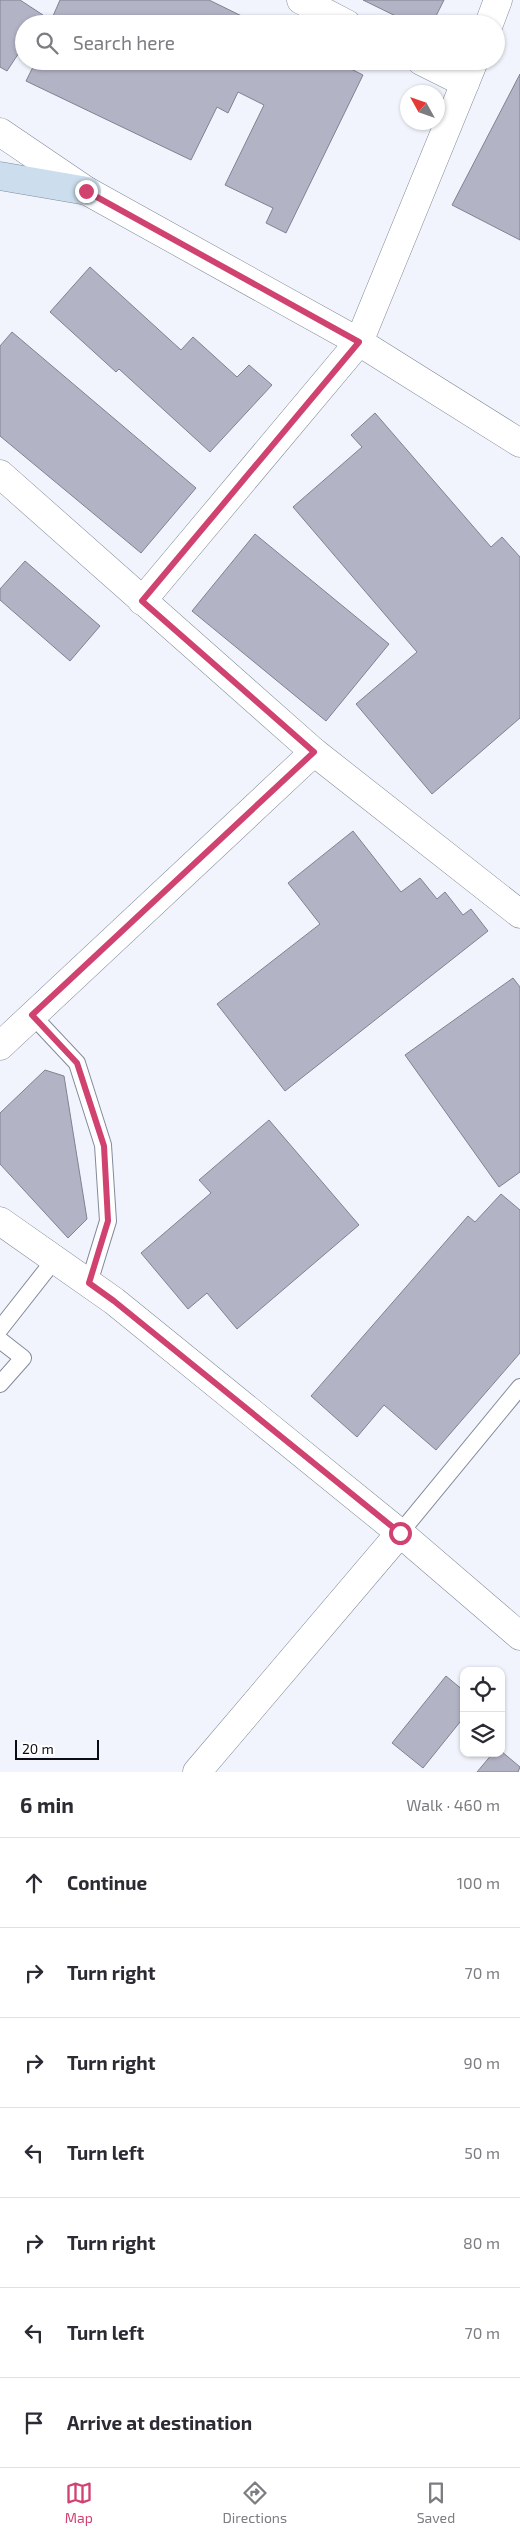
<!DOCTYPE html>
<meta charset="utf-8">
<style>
:root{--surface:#fff;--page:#f2f2f3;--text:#2b2b33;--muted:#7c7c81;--line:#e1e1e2;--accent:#d0426f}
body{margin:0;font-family:"Exo 2",sans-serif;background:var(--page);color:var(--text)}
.controls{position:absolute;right:15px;bottom:15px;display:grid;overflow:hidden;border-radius:10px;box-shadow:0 1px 4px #0004}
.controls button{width:45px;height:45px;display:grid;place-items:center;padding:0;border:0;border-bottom:1px solid var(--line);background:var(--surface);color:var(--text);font:25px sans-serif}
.compass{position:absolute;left:400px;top:85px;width:45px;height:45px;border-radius:50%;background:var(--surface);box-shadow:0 1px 4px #0004;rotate:310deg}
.scale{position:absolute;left:15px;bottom:12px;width:84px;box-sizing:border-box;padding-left:5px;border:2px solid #0a0d13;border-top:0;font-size:14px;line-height:18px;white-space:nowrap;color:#0a0d13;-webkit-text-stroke:4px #fff;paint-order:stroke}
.stop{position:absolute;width:15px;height:15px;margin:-11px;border:4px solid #d0426f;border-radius:50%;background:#fff}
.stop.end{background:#d0426f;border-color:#fff;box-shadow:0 1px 5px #0008}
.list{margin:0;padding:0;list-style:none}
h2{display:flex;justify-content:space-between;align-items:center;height:65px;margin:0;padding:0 20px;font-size:21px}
h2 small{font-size:16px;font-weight:400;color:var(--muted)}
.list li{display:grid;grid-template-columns:32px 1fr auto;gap:15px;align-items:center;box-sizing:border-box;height:90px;padding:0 20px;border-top:1px solid var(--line)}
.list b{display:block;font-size:19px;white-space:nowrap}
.list em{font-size:16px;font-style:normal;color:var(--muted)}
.icon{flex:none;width:28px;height:28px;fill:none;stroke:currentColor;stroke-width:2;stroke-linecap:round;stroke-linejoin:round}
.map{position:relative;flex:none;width:520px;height:1772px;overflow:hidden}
.search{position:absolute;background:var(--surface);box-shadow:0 1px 4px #0004;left:15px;right:15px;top:15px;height:55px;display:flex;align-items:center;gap:12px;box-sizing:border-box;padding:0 18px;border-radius:28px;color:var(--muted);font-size:19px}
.sheet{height:695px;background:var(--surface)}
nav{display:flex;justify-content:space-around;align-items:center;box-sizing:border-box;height:70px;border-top:1px solid var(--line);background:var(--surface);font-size:14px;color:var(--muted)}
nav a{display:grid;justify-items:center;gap:2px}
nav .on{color:var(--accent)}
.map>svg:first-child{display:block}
.building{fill:#b3b3c6;stroke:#818193}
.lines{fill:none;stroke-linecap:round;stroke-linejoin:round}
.lane-casing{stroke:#828a9b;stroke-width:18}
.street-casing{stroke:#828a9b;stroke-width:29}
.secondary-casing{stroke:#828a9b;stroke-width:29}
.lane{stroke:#fff;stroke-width:16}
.street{stroke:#fff;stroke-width:28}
.secondary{stroke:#ccdeed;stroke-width:28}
.route{stroke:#d0426f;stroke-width:6}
</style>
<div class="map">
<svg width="520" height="1772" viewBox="0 0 520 1772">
<rect width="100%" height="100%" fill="#f1f4fc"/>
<g class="building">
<path d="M 0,0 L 20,0 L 43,15 L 37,24 L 24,24 L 24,45 L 7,71 L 0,67 Z"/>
<path d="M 60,0 L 209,0 L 258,24 L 54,24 L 57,18 L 53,16 Z"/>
<path d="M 363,0 L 444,0 L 432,24 L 412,24 Z"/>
<path d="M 36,61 L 335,61 L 363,75 L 286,233 L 266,223 L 273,208 L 225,185 L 264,105 L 238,92 L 228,113 L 217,107 L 191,160 L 26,81 Z"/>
<path d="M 520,74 L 520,240 L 452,205 Z"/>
<path d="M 90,267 L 181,350 L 193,337 L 237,377 L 249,365 L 272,385 L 210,452 L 119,369 L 116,372 L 50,312 Z"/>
<path d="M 12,332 L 196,488 L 141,553 L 0,436 L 0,346 Z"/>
<path d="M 375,413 L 491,547 L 502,537 L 520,557 L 520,718 L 432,794 L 356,704 L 417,652 L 293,507 L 362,447 L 351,435 Z"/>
<path d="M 255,534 L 389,644 L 326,721 L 192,611 Z"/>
<path d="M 25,561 L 100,626 L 70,661 L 0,600 L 0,589 Z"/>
<path d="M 353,831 L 401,892 L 420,878 L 437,899 L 445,892 L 463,915 L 471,909 L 488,931 L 285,1091 L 217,1004 L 320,924 L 288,883 Z"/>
<path d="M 513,978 L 520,987 L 520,1172 L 499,1187 L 405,1055 Z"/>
<path d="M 45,1070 L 64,1076 L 87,1219 L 68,1238 L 0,1164 L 0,1113 Z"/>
<path d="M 269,1120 L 359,1225 L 237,1329 L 207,1293 L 188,1309 L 141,1253 L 211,1193 L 199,1180 Z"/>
<path d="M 501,1194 L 520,1210 L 520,1353 L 436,1450 L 384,1405 L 357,1437 L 311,1396 L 468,1216 L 475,1222 Z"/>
<path d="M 446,1676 L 464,1691 L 464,1717 L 423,1768 L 392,1743 Z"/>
<path d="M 501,1751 L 520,1767 L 518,1772 L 477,1772 L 493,1753 L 501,1753 Z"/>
</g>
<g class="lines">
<defs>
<g id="lane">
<path d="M 32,1015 L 77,1063 L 103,1145 L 108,1221 L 89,1283"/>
<path d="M 0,1329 L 55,1259"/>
<path d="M 0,1340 L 23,1358 L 0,1384"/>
<path d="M 400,1533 L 520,1387"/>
</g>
<g id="street">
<path d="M 301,0 L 347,24"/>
<path d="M 489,24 L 498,0"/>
<path d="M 421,61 L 465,83"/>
<path d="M 0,132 L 87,191 L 359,342 L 520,443"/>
<path d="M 0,474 L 314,752 L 520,914"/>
<path d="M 142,601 L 359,342 L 474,61"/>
<path d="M 0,1046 L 314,752"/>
<path d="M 0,1221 L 114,1301 L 400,1533 L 520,1636"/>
<path d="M 197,1772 L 400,1533"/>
</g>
<path id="secondary" d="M 0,176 L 87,191"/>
</defs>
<use href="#lane" class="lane-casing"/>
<use href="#street" class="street-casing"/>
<use href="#secondary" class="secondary-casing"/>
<use href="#lane" class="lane"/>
<use href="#street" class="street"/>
<use href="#secondary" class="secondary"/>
</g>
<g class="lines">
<path class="route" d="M 86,191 L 359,342 L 142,601 L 314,752 L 32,1015 L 77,1063 L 104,1146 L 108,1221 L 89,1283 L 114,1301 L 400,1533"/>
</g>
</svg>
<div class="controls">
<button><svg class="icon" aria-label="locate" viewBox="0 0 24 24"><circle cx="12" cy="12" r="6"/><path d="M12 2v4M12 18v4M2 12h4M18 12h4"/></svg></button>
<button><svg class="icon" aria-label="layers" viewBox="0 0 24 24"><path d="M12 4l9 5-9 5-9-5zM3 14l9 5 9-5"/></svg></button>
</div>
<svg class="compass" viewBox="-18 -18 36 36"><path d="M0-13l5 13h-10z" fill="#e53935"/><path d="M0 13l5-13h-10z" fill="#7c7c81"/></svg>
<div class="scale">20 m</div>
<div class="stop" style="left:400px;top:1533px"></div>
<div class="stop end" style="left:86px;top:191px"></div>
<div class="search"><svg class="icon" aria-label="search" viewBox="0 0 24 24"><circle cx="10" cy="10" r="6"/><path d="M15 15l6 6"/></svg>Search here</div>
</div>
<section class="sheet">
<h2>6 min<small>Walk · 460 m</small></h2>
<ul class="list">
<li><svg class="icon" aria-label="ahead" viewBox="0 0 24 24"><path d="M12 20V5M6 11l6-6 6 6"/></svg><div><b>Continue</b></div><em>100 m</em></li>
<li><svg class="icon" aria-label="right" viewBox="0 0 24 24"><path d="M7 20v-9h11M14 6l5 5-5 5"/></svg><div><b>Turn right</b></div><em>70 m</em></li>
<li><svg class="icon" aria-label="right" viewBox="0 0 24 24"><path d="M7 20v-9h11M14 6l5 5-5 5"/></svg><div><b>Turn right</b></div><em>90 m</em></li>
<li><svg class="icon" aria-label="left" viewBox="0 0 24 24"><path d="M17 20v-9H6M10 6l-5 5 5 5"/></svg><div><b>Turn left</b></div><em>50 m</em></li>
<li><svg class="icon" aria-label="right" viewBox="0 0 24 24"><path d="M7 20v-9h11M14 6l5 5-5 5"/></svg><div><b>Turn right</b></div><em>80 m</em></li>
<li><svg class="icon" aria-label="left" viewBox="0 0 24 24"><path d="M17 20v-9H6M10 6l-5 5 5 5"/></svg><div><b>Turn left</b></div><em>70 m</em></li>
<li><svg class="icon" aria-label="arrive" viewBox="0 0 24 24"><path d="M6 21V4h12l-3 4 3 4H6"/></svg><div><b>Arrive at destination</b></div></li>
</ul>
</section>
<nav>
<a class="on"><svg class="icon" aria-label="map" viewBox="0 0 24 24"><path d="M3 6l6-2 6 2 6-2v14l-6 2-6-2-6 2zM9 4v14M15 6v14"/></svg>Map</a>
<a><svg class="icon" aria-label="directions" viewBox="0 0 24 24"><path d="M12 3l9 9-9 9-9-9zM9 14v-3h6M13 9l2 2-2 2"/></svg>Directions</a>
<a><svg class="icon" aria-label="saved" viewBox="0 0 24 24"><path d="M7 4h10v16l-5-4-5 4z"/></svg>Saved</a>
</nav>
